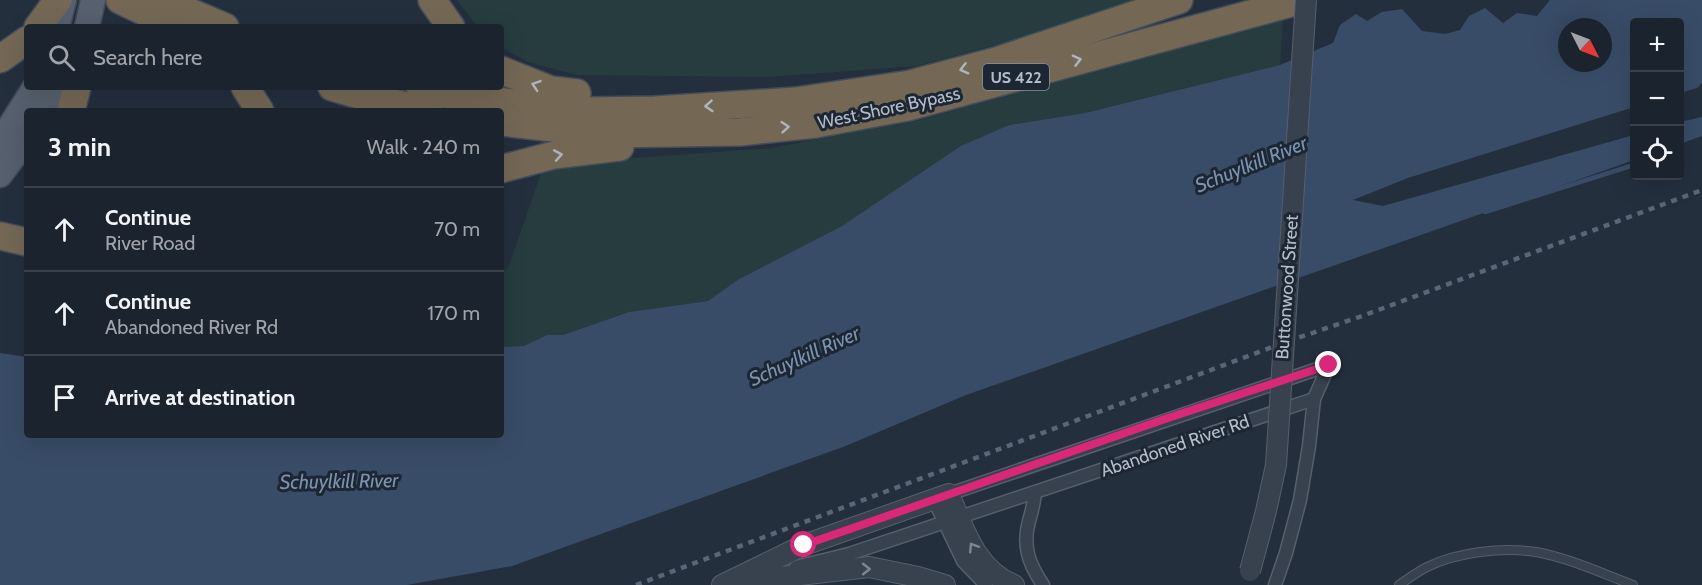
<!DOCTYPE html>
<meta charset="utf-8">
<style>
:root{--surface:#1b232e;--page:#282f3a;--text:#f1f3f6;--muted:#a0a4aa;--line:#39404a}
body{margin:0;font-family:Cabin,sans-serif;background:var(--page);color:var(--text)}
.controls{position:absolute;right:18px;top:18px;display:grid;overflow:hidden;border-radius:6px;box-shadow:0 6px 24px #0002}
.controls button{width:54px;height:54px;display:grid;place-items:center;padding:0;border:0;border-bottom:2px solid var(--line);background:var(--surface);color:var(--text);font:30px sans-serif}
.compass{position:absolute;left:1558px;top:18px;width:54px;height:54px;border-radius:50%;background:var(--surface);box-shadow:0 6px 24px #0002;rotate:132deg}
.stop{position:absolute;width:18px;height:18px;margin:-14px;border:4px solid #db2777;border-radius:50%;background:#fff}
.stop.end{background:#db2777;border-color:#fff;box-shadow:0 2px 6px #0008}
.list{margin:0;padding:0;list-style:none}
h2{display:flex;justify-content:space-between;align-items:center;height:78px;margin:0;padding:0 24px;font-size:26px}
h2 small{font-size:20px;font-weight:400;color:var(--muted)}
.list li{display:grid;grid-template-columns:39px 1fr auto;gap:18px;align-items:center;box-sizing:border-box;height:84px;padding:0 24px;border-top:2px solid var(--line)}
.list b{display:block;font-size:22px;white-space:nowrap}
.list p{margin:0;font-size:20px;white-space:nowrap;color:var(--muted)}
.list em{font-size:20px;font-style:normal;color:var(--muted)}
.icon{flex:none;width:33px;height:33px;fill:none;stroke:currentColor;stroke-width:2;stroke-linecap:round;stroke-linejoin:round}
.map{position:relative;flex:none;width:1702px;height:585px;overflow:hidden}
.search{position:absolute;background:var(--surface);box-shadow:0 6px 24px #0002;left:24px;top:24px;width:480px;height:66px;display:flex;align-items:center;gap:15px;box-sizing:border-box;padding:0 21px;border-radius:6px;color:var(--muted);font-size:22px}
.panel{position:absolute;background:var(--surface);box-shadow:0 6px 24px #0002;left:24px;top:108px;width:480px;height:330px;border-radius:6px}
.map>svg:first-child{display:block}
.green{fill:#263c3f}
.water{fill:#394c67;fill-rule:evenodd}
.lines{fill:none;stroke-linecap:round;stroke-linejoin:round}
.stream{stroke:#394c67;stroke-width:4.5}
.service-casing{stroke:#565f6c;stroke-width:10}
.pedestrian-casing{stroke:#565f6c;stroke-width:15}
.tertiary-casing{stroke:#565f6c;stroke-width:22}
.primary-casing{stroke:#414a57;stroke-width:27}
.motorway-casing{stroke:#434c59;stroke-width:30}
.service{stroke:#38414e;stroke-width:8}
.pedestrian{stroke:#38414e;stroke-width:12}
.tertiary{stroke:#38414e;stroke-width:20}
.primary{stroke:#56606e;stroke-width:24}
.motorway{stroke:#746855;stroke-width:27}
.rail{stroke:#5a6575;stroke-width:4.5;stroke-dasharray:6 6;stroke-linecap:butt}
.tertiary-bridge-casing{stroke:#565f6c;stroke-width:22;stroke-linecap:butt}
.tertiary-bridge{stroke:#38414e;stroke-width:20}
.oneway{stroke:#aeb4bd}
.oneway2{stroke:#7c8592}
.route{stroke:#db2777;stroke-width:8}
.labels{text-anchor:middle;dominant-baseline:central;stroke-width:6;stroke-linejoin:round;paint-order:stroke}
.shield{fill:#1d2633;stroke:#878f9c;stroke-width:1.5}
.shield-label{font-size:16px;font-weight:bold;fill:#b4bcc9}
.street-label{font-size:18px;fill:#b4bcc9;stroke:#1d2633}
.water-label{font-size:20px;font-style:italic;fill:#7c92b1;stroke:#1d2633}
</style>
<div class="map">
<svg width="1702" height="585" viewBox="0 0 1702 585">
<rect width="100%" height="100%" fill="#242f3e"/>
<g class="green">
<path d="M 457,0 L 1142,0 L 1057,29 L 916,66 L 767,77 L 577,75 L 528,62 L 501,47 L 501,27 L 478,27 Z"/>
<path d="M 1283,20 L 1280,65 L 1085,113 L 1009,125 L 842,226 L 739,279 L 708,301 L 629,312 L 563,335 L 547,335 L 524,346 L 501,347 L 501,275 L 508,268 L 543,168 L 581,162 L 771,148 L 920,120 Z"/>
</g>
<g class="water">
<path d="M 1550,0 L 1702,0 L 1702,83 L 1697,88 L 1680,93 L 1680,22 L 1634,22 L 1634,107 L 1408,178 L 1353,200 L 1383,206 L 1634,135 L 1634,160 L 966,395 L 843,447 L 512,566 L 407,585 L 0,585 L 0,353 L 27,357 L 27,435 L 501,435 L 501,347 L 524,346 L 547,335 L 563,335 L 629,312 L 708,301 L 739,279 L 842,226 L 961,146 L 1009,125 L 1085,113 L 1280,65 L 1333,43 L 1340,25 L 1356,14 L 1367,21 L 1382,12 L 1402,9 L 1422,31 L 1445,34 L 1460,30 L 1469,16 L 1485,8 L 1503,23 L 1517,13 L 1537,16 ZM 1567,27 L 1603,27 L 1603,63 L 1567,63 Z"/>
<path d="M 1702,117 L 1702,136 L 1680,144 L 1680,122 Z"/>
</g>
<g class="lines">
<path class="stream" d="M 1485,212 L 1634,165"/>
<defs>
<path id="service" d="M 1399,585 C 1408,579 1417,572 1427,567 C 1458,552 1501,547 1536,552 C 1569,558 1601,573 1633,585"/>
<g id="pedestrian">
<path d="M 1035,493 C 1034,503 1032,511 1029,521 C 1022,546 1029,564 1043,585"/>
<path d="M 949,494 L 1329,365"/>
<path d="M 934,500 L 963,561 L 986,585"/>
<path d="M 796,567 L 849,554 L 1314,399"/>
<path d="M 1275,585 L 1286,553 L 1300,500 L 1309,446 L 1314,399 L 1329,365"/>
</g>
<g id="tertiary">
<path d="M 739,582 L 869,567 L 918,577 L 945,585"/>
<path d="M 722,585 L 804,545 L 949,494 C 964,529 976,570 1014,585"/>
</g>
<g id="primary">
<path d="M 57,27 L 64,0"/>
<path d="M 87,27 L 93,0"/>
<path d="M 45,111 L 59,87"/>
<path d="M 0,142 L 35,87"/>
<path d="M 0,175 L 27,139"/>
</g>
<g id="motorway">
<path d="M 120,0 L 176,27"/>
<path d="M 162,0 L 225,27"/>
<path d="M 432,0 L 451,27"/>
<path d="M 38,27 L 58,0"/>
<path d="M 0,59 L 27,40"/>
<path d="M 501,70 L 551,90 L 577,93"/>
<path d="M 245,87 L 260,111"/>
<path d="M 332,87 L 366,97 L 430,111"/>
<path d="M 420,87 L 453,96 L 585,111 L 655,110 L 796,101 L 910,84 L 996,61 L 1179,0"/>
<path d="M 71,111 L 77,87"/>
<path d="M 501,122 L 607,134 L 740,132 L 816,124 L 908,107 L 1302,0"/>
<path d="M 501,169 L 554,155 L 620,147"/>
<path d="M 0,236 L 27,242"/>
</g>
</defs>
<use href="#service" class="service-casing"/>
<use href="#pedestrian" class="pedestrian-casing"/>
<use href="#tertiary" class="tertiary-casing"/>
<use href="#primary" class="primary-casing"/>
<use href="#motorway" class="motorway-casing"/>
<use href="#service" class="service"/>
<use href="#pedestrian" class="pedestrian"/>
<use href="#tertiary" class="tertiary"/>
<use href="#primary" class="primary"/>
<use href="#motorway" class="motorway"/>
<path class="rail" d="M 636,585 L 1283,343 L 1362,316 L 1702,190"/>
<defs>
<path id="tertiary-bridge" d="M 1250,571 L 1266,511 L 1276,465 L 1306,0"/>
</defs>
<use href="#tertiary-bridge" class="tertiary-bridge-casing"/>
<use href="#tertiary-bridge" class="tertiary-bridge"/>
</g>
<defs><path id="oneway-chevron" d="M-2-3.5L2.5 0L-2 3.5" fill="none" stroke-width="1.6" stroke-linecap="round" stroke-linejoin="round" transform="scale(1.5)"/></defs>
<g class="oneway">
<use href="#oneway-chevron" transform="translate(1077 60) rotate(-15)"/>
<use href="#oneway-chevron" transform="translate(964 69) rotate(165)"/>
<use href="#oneway-chevron" transform="translate(536 85) rotate(-161)"/>
<use href="#oneway-chevron" transform="translate(709 106) rotate(176)"/>
<use href="#oneway-chevron" transform="translate(785 127) rotate(-5)"/>
<use href="#oneway-chevron" transform="translate(558 155) rotate(-10)"/>
</g>
<g class="oneway2">
<use href="#oneway-chevron" transform="translate(973 547) rotate(-122)"/>
<use href="#oneway-chevron" transform="translate(866 569)"/>
</g>
<g class="lines">
<path class="route" d="M 804,545 L 1165,419 L 1329,365"/>
</g>
<g class="labels">
<rect class="shield" x="983" y="64" width="66" height="26" rx="4.5"/>
<g class="shield-label">
<text x="1016" y="77">US 422</text>
</g>
<g class="street-label">
<text transform="translate(889 108) rotate(-12)">West Shore Bypass</text>
<text transform="translate(1287 287) rotate(-86)">Buttonwood Street</text>
<text transform="translate(1175 446) rotate(-19)">Abandoned River Rd</text>
</g>
<g class="water-label">
<text transform="translate(1251 164) rotate(-22)">Schuylkill River</text>
<text transform="translate(804 356) rotate(-24)">Schuylkill River</text>
<text transform="translate(339 481) rotate(-1)">Schuylkill River</text>
</g>
</g>
</svg>
<div class="controls">
<button>+</button>
<button>−</button>
<button><svg class="icon" aria-label="locate" viewBox="0 0 24 24"><circle cx="12" cy="12" r="6"/><path d="M12 2v4M12 18v4M2 12h4M18 12h4"/></svg></button>
</div>
<svg class="compass" viewBox="-18 -18 36 36"><path d="M0-13l5 13h-10z" fill="#e53935"/><path d="M0 13l5-13h-10z" fill="#a0a4aa"/></svg>
<div class="stop" style="left:804px;top:545px"></div>
<div class="stop end" style="left:1329px;top:365px"></div>
<div class="search"><svg class="icon" aria-label="search" viewBox="0 0 24 24"><circle cx="10" cy="10" r="6"/><path d="M15 15l6 6"/></svg>Search here</div>
<section class="panel">
<h2>3 min<small>Walk · 240 m</small></h2>
<ul class="list">
<li><svg class="icon" aria-label="ahead" viewBox="0 0 24 24"><path d="M12 20V5M6 11l6-6 6 6"/></svg><div><b>Continue</b><p>River Road</p></div><em>70 m</em></li>
<li><svg class="icon" aria-label="ahead" viewBox="0 0 24 24"><path d="M12 20V5M6 11l6-6 6 6"/></svg><div><b>Continue</b><p>Abandoned River Rd</p></div><em>170 m</em></li>
<li><svg class="icon" aria-label="arrive" viewBox="0 0 24 24"><path d="M6 21V4h12l-3 4 3 4H6"/></svg><div><b>Arrive at destination</b></div></li>
</ul>
</section>
</div>
